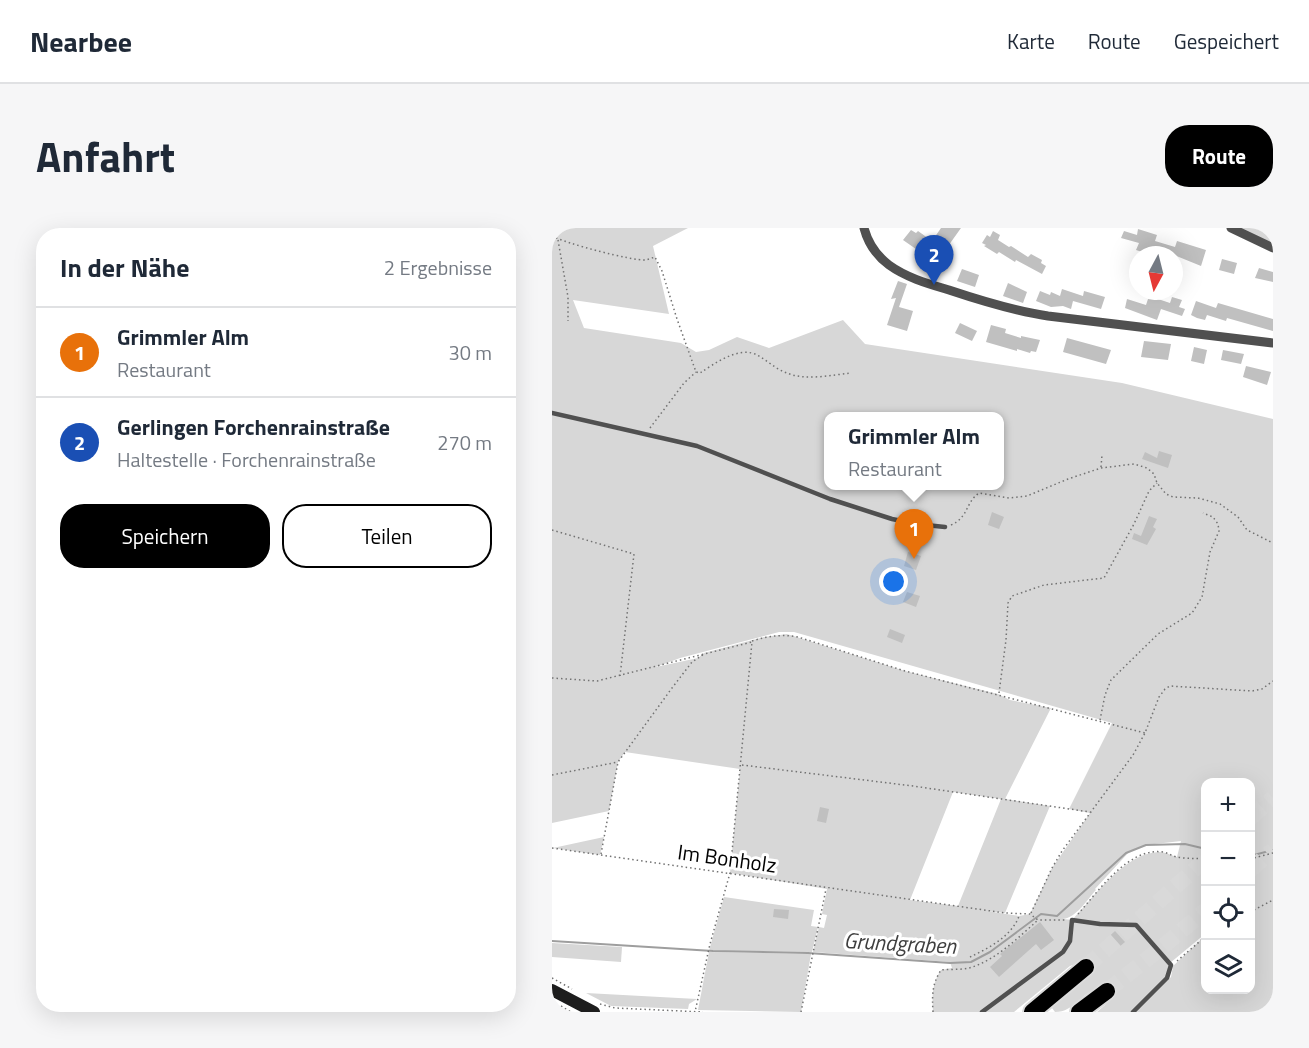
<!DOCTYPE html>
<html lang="de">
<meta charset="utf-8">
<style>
:root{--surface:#fff;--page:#f6f6f7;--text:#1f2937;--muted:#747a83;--line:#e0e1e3;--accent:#000}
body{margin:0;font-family:"Titillium Web",sans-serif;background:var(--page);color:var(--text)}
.controls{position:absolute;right:18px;bottom:18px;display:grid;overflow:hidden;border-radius:12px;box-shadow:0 6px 24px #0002}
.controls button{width:54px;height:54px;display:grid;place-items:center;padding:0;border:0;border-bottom:2px solid var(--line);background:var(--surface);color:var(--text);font:30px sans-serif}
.compass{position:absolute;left:577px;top:18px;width:54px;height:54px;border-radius:50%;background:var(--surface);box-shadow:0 6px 24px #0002;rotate:187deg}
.you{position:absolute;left:342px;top:354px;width:21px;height:21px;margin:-15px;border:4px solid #fff;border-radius:50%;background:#1a73e8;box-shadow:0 0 0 9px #1a73e833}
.badge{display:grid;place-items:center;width:39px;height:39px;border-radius:50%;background:var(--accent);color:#fff;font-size:20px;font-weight:700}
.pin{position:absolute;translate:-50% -50px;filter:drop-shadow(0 2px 3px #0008)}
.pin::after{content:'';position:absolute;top:32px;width:21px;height:18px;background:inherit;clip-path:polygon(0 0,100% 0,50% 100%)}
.popup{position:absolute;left:272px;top:184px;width:180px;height:78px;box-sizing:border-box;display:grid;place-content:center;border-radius:12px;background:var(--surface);filter:drop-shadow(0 2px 4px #0005);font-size:20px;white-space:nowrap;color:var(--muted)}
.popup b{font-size:22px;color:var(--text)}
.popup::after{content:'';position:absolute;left:50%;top:100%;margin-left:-12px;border:12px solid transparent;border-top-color:var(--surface)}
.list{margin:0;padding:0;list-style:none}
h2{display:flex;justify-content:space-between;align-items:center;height:78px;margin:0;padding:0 24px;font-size:26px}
h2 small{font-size:20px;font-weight:400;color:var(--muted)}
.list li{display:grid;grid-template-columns:39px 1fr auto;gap:18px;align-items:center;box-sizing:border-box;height:90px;padding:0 24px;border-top:2px solid var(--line)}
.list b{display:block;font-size:22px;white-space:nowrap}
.list p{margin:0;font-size:20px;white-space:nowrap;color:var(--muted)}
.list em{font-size:20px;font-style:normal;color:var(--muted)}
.actions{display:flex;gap:12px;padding:18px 24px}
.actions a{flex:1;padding:14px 0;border:2px solid var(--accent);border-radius:24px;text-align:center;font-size:21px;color:var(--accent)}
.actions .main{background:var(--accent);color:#fff}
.icon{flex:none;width:33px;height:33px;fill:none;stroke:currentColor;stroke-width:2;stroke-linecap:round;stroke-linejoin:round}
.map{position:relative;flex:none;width:721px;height:784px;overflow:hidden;border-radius:24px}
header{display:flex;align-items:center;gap:36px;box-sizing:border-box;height:84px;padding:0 30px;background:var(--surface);border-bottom:2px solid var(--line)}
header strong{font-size:28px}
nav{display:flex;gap:33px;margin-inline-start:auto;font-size:21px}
.intro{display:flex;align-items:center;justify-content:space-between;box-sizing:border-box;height:144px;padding:0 36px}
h1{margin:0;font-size:42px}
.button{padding:15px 27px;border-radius:24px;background:var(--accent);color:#fff;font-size:21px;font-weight:700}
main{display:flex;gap:36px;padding:0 36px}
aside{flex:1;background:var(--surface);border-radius:24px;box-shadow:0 6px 24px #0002}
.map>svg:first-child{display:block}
.green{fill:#d7d7d7;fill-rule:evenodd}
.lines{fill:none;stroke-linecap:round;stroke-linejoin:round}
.stream{stroke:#9e9e9e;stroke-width:2}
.building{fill:#c0c0c0}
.highway-tunnel{stroke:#d9d9d9;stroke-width:16;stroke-dasharray:16 8;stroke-linecap:butt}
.highway-casing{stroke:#dbdbdb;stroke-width:20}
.path{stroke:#727272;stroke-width:1.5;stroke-dasharray:1.5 3;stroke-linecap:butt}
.lane{stroke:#505050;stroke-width:4.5}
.street{stroke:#505050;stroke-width:9}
.secondary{stroke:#1d1d1d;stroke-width:12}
.highway{stroke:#000;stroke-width:16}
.labels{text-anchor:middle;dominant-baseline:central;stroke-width:6;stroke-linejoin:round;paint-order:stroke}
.street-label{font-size:21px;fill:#000;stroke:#fff}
.water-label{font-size:22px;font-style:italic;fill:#3f3f3f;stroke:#fff}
</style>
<header>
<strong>Nearbee</strong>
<nav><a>Karte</a><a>Route</a><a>Gespeichert</a></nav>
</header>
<div class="intro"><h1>Anfahrt</h1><a class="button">Route</a></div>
<main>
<aside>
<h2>In der Nähe<small>2 Ergebnisse</small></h2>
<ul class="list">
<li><span class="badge" style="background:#e8710a">1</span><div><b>Grimmler Alm</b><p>Restaurant</p></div><em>30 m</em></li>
<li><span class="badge" style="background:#1a4fb4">2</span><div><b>Gerlingen Forchenrainstraße</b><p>Haltestelle · Forchenrainstraße</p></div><em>270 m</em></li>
</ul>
<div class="actions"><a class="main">Speichern</a><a>Teilen</a></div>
</aside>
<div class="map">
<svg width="721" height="784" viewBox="0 0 721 784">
<rect width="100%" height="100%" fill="#fff"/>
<g class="green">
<path d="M 0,0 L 136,0 L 101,18 L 117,86 L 21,72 L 32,100 L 129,115 L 144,124 L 157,122 L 185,109 L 217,120 L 291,92 L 313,116 L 570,155 L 721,191 L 721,784 L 545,784 L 553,777 L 557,770 L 547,760 C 529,764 523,784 503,784 L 500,780 L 535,748 L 527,735 L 518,738 L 462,784 L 381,784 C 380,767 380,756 389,742 L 400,740 L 398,734 L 261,724 L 267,699 L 272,700 L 275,687 L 270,686 L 275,661 L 178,645 L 188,541 L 73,524 L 66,534 L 57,583 L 0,595 ZM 276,188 L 448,188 L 448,258 L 276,258 ZM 227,404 L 242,404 L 560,495 L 517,581 L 538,585 L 500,640 L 478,686 L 467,688 L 434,683 L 453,685 L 498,578 L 453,571 L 499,480 L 458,472 L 446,466 L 353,443 L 235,406 L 212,409 L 152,425 L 146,430 L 104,439 L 128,430 ZM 654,554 L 698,554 L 698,762 L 654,762 L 653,708 L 621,738 L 619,749 L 588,780 L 587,779 L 619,744 L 618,735 L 653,706 ZM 401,564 L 449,571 L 406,678 L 334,669 L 358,672 ZM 629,613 L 625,629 C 619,627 613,624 607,624 C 572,625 543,668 520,692 L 511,691 C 525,689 534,673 544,662 L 543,661 L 578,623 L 594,617 Z"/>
<path d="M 679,0 L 721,0 L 721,19 Z"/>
<path d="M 52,609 L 48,627 L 1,620 Z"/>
<path d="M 172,669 L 262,682 L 259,698 L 266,699 L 260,724 L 157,723 Z"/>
<path d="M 0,715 L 70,719 L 69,734 L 0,729 Z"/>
<path d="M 157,724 L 259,726 L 249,784 L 146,782 Z"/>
<path d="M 34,765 L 145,771 L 137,776 L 136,781 L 59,778 Z"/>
</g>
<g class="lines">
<g class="stream">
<path d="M 698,628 L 721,622"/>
<path d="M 0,713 L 161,723 L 256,725 L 398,735 L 419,734 L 438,724 L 489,686 L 505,688 L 574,625 L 594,617 L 633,616 L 654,621"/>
</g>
</g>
<g class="building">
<path d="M 389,0 L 409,0 L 384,35 L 351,12 L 359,2 L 364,5 L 366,3 L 380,13 Z"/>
<path d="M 586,1 L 605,7 L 603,13 L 623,19 L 625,13 L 654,22 L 649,38 L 622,27 L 599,27 L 584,22 L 587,15 L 569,10 L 572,3 L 585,7 Z"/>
<path d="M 441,3 L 448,7 L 446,12 L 457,19 L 459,18 L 476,29 L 479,26 L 490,32 L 489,35 L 494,38 L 490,46 L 464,32 L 463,34 L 447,24 L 445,26 L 432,18 L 434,17 L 430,15 L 435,7 L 438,9 Z"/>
<path d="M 670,31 L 685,35 L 682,46 L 667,42 Z"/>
<path d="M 707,40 L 721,44 L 721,54 L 703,50 Z"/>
<path d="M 410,41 L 427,47 L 423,59 L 405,53 Z"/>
<path d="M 346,53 L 355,56 L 347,79 L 361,83 L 355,103 L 335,97 L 344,70 L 339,71 Z"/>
<path d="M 456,55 L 475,64 L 471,75 L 451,68 Z"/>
<path d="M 510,61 L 531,68 L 532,63 L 553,69 L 549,81 L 521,73 L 519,81 L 511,78 L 499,79 L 484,73 L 488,63 L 498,67 L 499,64 L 508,68 Z"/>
<path d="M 597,68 L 618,75 L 620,69 L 630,72 L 627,79 L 633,81 L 630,88 L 609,81 L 605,92 L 573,80 L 575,71 L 594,77 Z"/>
<path d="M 644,73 L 664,80 L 666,75 L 721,91 L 721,103 L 675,90 L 674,93 L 655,87 L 653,92 L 645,90 L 639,87 Z"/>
<path d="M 408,95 L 425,103 L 420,113 L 403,105 Z"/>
<path d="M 439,97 L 454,101 L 453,105 L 469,110 L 469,108 L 488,112 L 484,124 L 479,123 L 478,125 L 465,121 L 465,123 L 434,114 Z"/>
<path d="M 515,110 L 559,122 L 554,136 L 511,124 Z"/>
<path d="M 592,113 L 619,116 L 616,132 L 589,129 Z"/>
<path d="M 642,119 L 655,122 L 652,136 L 639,133 Z"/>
<path d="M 671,122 L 692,126 L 689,136 L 669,132 Z"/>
<path d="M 694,138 L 719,144 L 715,157 L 691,149 Z"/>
<path d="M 607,223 L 620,227 L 616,240 L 590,231 L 593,224 L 605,230 Z"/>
<path d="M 440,284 L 452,289 L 447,301 L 436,297 Z"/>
<path d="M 597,288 L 605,291 L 601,299 L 604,301 L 595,317 L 580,311 L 582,305 L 589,308 Z"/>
<path d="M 356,324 L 369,328 L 364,342 L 352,338 Z"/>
<path d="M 355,364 L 368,368 L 364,379 L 351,374 Z"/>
<path d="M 338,401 L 353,407 L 350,415 L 335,409 Z"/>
<path d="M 268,579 L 277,581 L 274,595 L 265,593 Z"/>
<path d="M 222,681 L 237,682 L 236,691 L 221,689 Z"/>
<path d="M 488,694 L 502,712 L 489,722 L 484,716 L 447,749 L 438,739 L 450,728 L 448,726 Z"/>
<path d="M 563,703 L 573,714 L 559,726 L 550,715 Z"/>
</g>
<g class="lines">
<g class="highway-tunnel">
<path d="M 698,590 L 721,570"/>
<path d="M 698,642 L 721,622"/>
<path d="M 534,739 L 654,631"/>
<path d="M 555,763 L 615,715 L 654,682"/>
</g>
<defs>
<g id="highway">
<path d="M 480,784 L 534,739"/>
<path d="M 527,784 L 555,763"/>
</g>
</defs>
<use href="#highway" class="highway-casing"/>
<g class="path">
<path d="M 0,8 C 12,15 80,33 94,32 C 97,31 100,30 103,29 L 110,43 L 125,91 L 144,144 L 148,145 C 162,136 185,119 203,126 C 214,131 223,141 235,145 C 253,153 280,147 299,145"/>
<path d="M 6,12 L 16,69 L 16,93"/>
<path d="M 98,200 L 132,155 L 144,144"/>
<path d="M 549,239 L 550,227"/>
<path d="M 399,297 C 417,289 413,275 427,265 L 457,270 L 475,268 L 516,251 L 549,240 L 582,236 L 595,240 L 602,246 L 605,255 L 614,266 L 621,269 L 646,270 L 668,276 L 686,289 L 695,302 L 721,315"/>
<path d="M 0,302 L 82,326 L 68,448"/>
<path d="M 200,413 C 216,408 230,406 246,409 L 353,443 L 593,505"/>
<path d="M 0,450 L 45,453 L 200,414 L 178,645 L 158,716 L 143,784"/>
<path d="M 447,465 L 454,412 L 456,375 L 460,368 L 492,357 L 552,350 L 582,296 L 597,263 L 605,255"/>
<path d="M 548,492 L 553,467 L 559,452 L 606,406 L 640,385 L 650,369 L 658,324 L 667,303 L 666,296 L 661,289 L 651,285"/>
<path d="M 190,537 L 361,558 L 538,584"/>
<path d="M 0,547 L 66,534"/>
<path d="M 0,620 L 453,685 L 478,686 L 486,692 L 514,692"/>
<path d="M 49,626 L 66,534 L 120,460 L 140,434 L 152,426"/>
<path d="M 698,631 L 721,625"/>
<path d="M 698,684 L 721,672"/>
<path d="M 479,685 L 500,640 L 510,623 L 581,527 L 593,505 L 607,469 L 613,461 L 618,458 L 700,463 L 710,461 L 721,453"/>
<path d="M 526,686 C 546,664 576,619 611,624 C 616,625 620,628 625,629 C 634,631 644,630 654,631"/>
<path d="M 418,729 C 437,720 460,708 467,688"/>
<path d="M 625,733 L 654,708"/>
<path d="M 0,750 L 20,761"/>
<path d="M 48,776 L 63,780 L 151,784"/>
<path d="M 9,778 L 19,784"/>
<path d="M 249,784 L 274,661"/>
<path d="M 381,784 C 380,767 380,756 389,742 C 398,741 408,742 417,740 C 443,733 467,709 486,692"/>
</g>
<g class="lane">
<path d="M 0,185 L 145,218 L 278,271 L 340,291 L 364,296 L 393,299"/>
<path d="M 430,784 L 511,724 L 518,713 L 520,692 L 548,696 L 584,697 L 619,737 L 615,750 L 581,784"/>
</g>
<g class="street">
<path d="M 312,0 C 316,15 325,28 337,37 C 355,50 377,56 397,62 C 430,73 462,83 496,88 L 721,115"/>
<path d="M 679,0 L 721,20"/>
</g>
<path class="secondary" d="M 0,762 L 42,784"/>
<use href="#highway" class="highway"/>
</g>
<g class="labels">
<g class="street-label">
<text transform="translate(175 630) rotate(8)">Im Bonholz</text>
</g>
<g class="water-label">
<text transform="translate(348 715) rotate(3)">Grundgraben</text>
</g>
</g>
</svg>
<div class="controls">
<button>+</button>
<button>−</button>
<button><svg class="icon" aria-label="locate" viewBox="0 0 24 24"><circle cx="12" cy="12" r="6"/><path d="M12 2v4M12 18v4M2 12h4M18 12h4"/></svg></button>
<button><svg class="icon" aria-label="layers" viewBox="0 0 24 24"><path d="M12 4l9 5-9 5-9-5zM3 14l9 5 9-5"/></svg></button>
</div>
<svg class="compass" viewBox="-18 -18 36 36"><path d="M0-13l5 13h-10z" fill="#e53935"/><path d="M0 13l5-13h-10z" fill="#747a83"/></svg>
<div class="you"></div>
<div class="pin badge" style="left:362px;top:331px;background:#e8710a">1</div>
<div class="popup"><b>Grimmler Alm</b>Restaurant</div>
<div class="pin badge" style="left:382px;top:57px;background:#1a4fb4">2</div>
</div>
</main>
